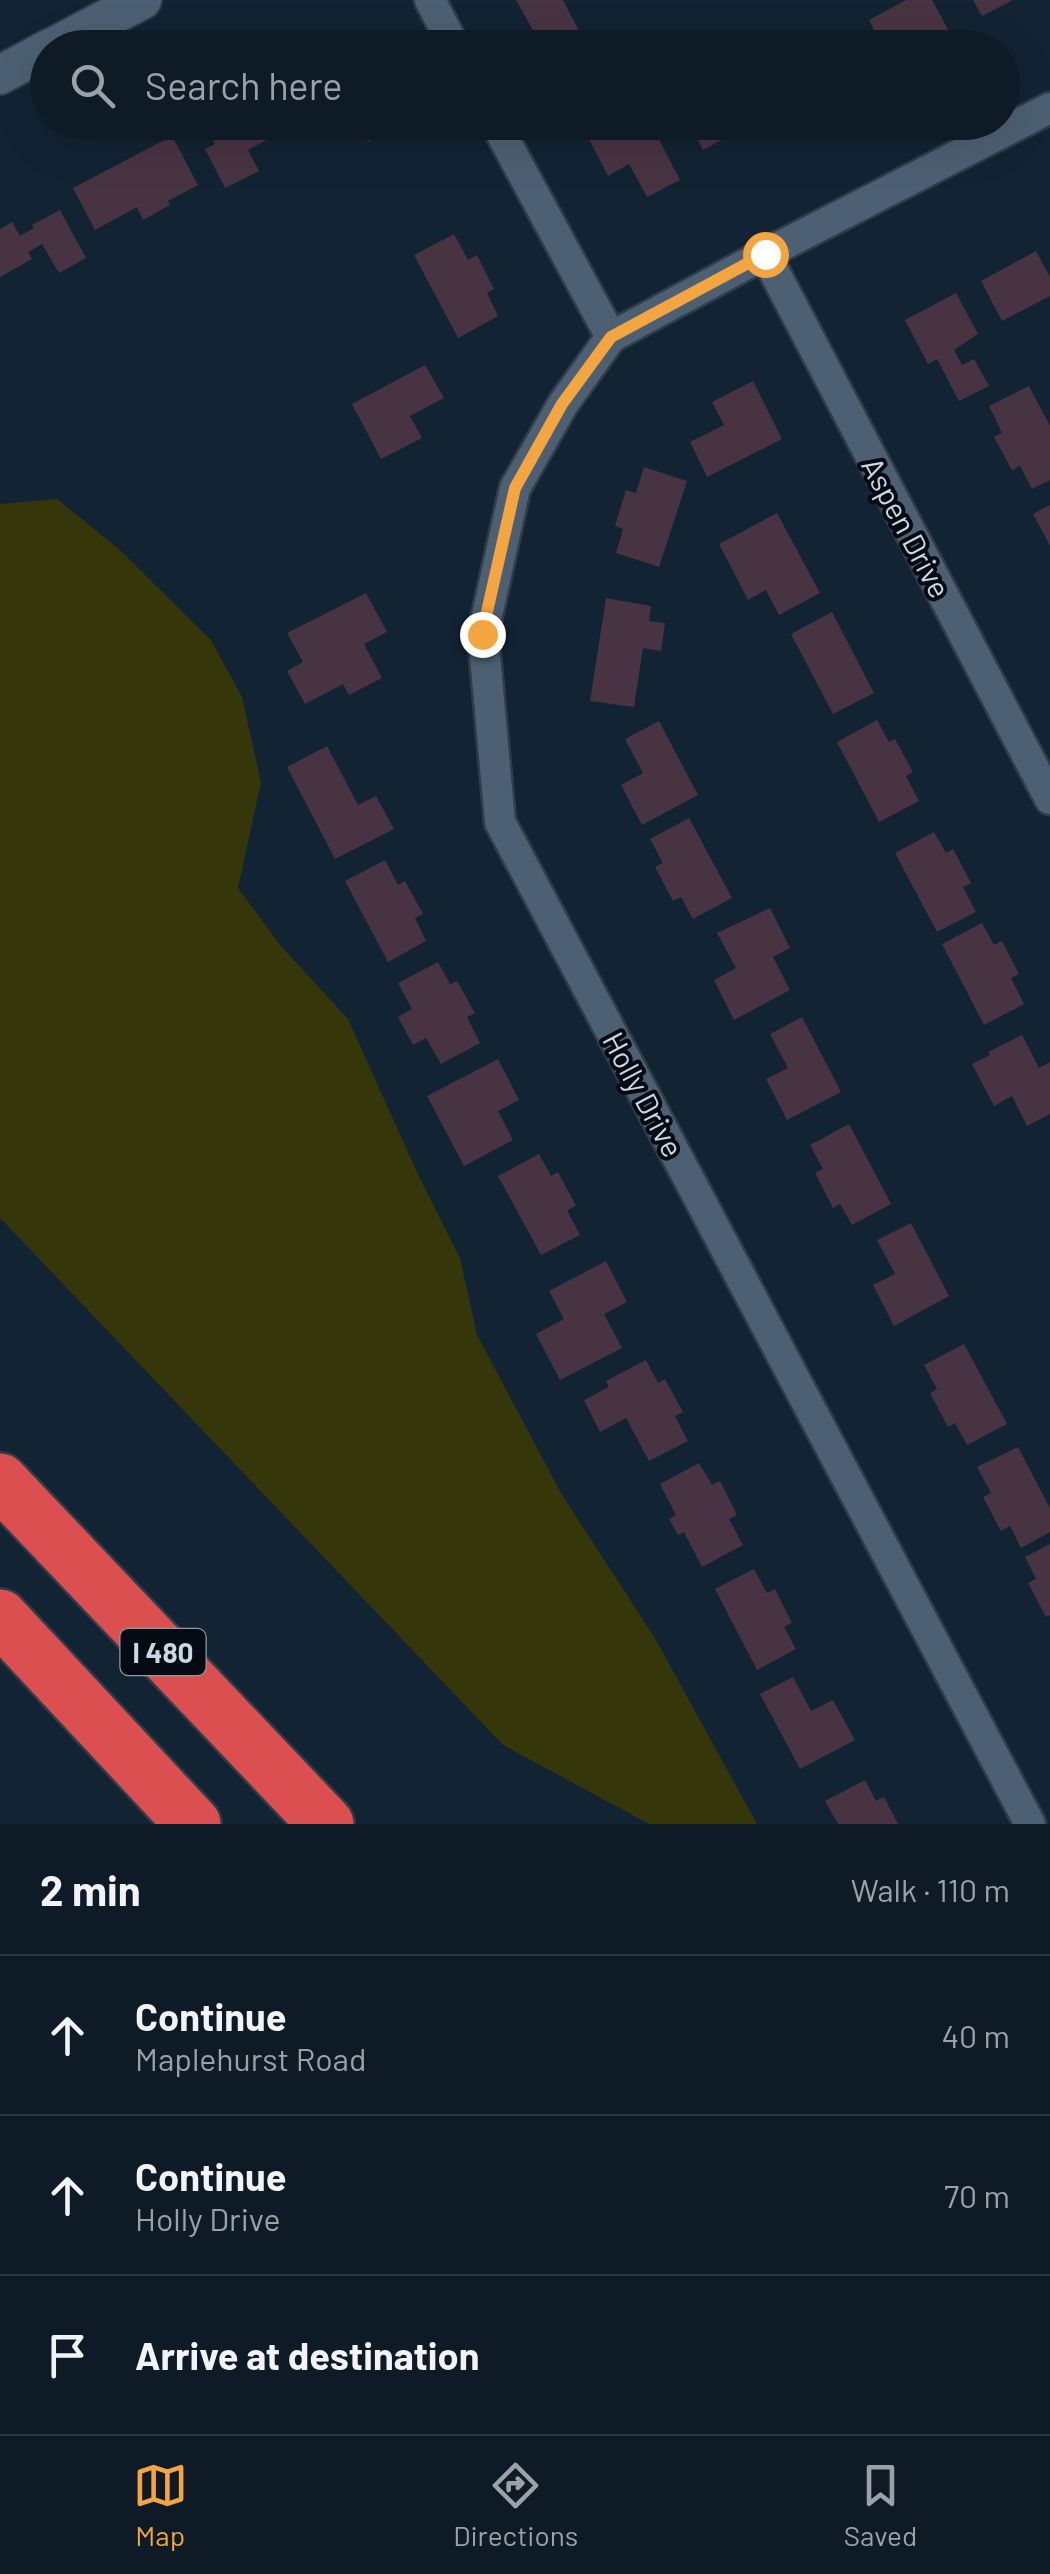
<!DOCTYPE html>
<meta charset="utf-8">
<style>
:root{--surface:#0e1a26;--page:#17232e;--text:#f1f3f6;--muted:#9ba1a7;--line:#2e3843;--accent:#f2a541}
body{margin:0;font-family:Barlow,sans-serif;background:var(--page);color:var(--text)}
.stop{position:absolute;width:30px;height:30px;margin:-22px;border:8px solid #f2a541;border-radius:50%;background:#fff}
.stop.end{background:#f2a541;border-color:#fff;box-shadow:0 2px 10px #0008}
.list{margin:0;padding:0;list-style:none}
h2{display:flex;justify-content:space-between;align-items:center;height:130px;margin:0;padding:0 40px;font-size:42px}
h2 small{font-size:32px;font-weight:400;color:var(--muted)}
.list li{display:grid;grid-template-columns:65px 1fr auto;gap:30px;align-items:center;box-sizing:border-box;height:160px;padding:0 40px;border-top:2px solid var(--line)}
.list b{display:block;font-size:38px;white-space:nowrap}
.list p{margin:0;font-size:32px;white-space:nowrap;color:var(--muted)}
.list em{font-size:32px;font-style:normal;color:var(--muted)}
.icon{flex:none;width:55px;height:55px;fill:none;stroke:currentColor;stroke-width:2;stroke-linecap:round;stroke-linejoin:round}
.map{position:relative;flex:none;width:1050px;height:1824px;overflow:hidden}
.search{position:absolute;background:var(--surface);box-shadow:0 10px 40px #0002;left:30px;right:30px;top:30px;height:110px;display:flex;align-items:center;gap:25px;box-sizing:border-box;padding:0 35px;border-radius:55px;color:var(--muted);font-size:38px}
.sheet{height:610px;background:var(--surface)}
nav{display:flex;justify-content:space-around;align-items:center;box-sizing:border-box;height:140px;border-top:2px solid var(--line);background:var(--surface);font-size:28px;color:var(--muted)}
nav a{display:grid;justify-items:center;gap:5px}
nav .on{color:var(--accent)}
.map>svg:first-child{display:block}
.green{fill:#35360a}
.building{fill:#483342}
.lines{fill:none;stroke-linecap:round;stroke-linejoin:round}
.minor-casing{stroke:#313c4a;stroke-width:35}
.tertiary-casing{stroke:#313c4a;stroke-width:42}
.motorway-casing{stroke:#313c4a;stroke-width:60}
.minor{stroke:#4d6073;stroke-width:30}
.tertiary{stroke:#4d6073;stroke-width:38}
.motorway{stroke:#dc4f51;stroke-width:55}
.route{stroke:#f2a541;stroke-width:12}
.labels{text-anchor:middle;dominant-baseline:central;stroke-width:8;stroke-linejoin:round;paint-order:stroke}
.shield{fill:#050b13;stroke:#919aa5;stroke-width:2.5}
.shield-label{font-size:28px;font-weight:bold;fill:#cdd7e3}
.street-label{font-size:30px;fill:#cdd7e3;stroke:#050b13}
</style>
<div class="map">
<svg width="1050" height="1824" viewBox="0 0 1050 1824">
<rect width="100%" height="100%" fill="#122333"/>
<path class="green" d="M 57,499 L 120,550 L 211,640 L 242,697 L 261,783 L 238,888 L 281,946 L 348,1019 L 416,1170 L 460,1258 L 477,1335 L 561,1493 L 656,1640 L 757,1824 L 649,1824 L 503,1745 L 0,1218 L 0,504 Z"/>
<g class="building">
<path d="M 516,0 L 563,0 L 588,48 L 543,48 Z"/>
<path d="M 906,0 L 932,0 L 950,33 L 922,48 L 883,48 L 869,20 Z"/>
<path d="M 973,0 L 1013,0 L 982,16 Z"/>
<path d="M 204,122 L 273,122 L 278,134 L 248,150 L 259,171 L 225,188 L 205,149 L 215,144 Z"/>
<path d="M 358,122 L 405,122 L 368,142 Z"/>
<path d="M 611,122 L 650,122 L 680,180 L 647,197 L 629,164 L 608,176 L 587,135 Z"/>
<path d="M 689,122 L 755,122 L 703,150 Z"/>
<path d="M 172,136 L 198,185 L 168,201 L 170,205 L 143,220 L 137,207 L 95,230 L 73,188 Z"/>
<path d="M 60,210 L 86,258 L 59,273 L 42,244 L 28,252 L 32,259 L 0,277 L 0,229 L 12,222 L 20,236 L 34,228 L 32,225 Z"/>
<path d="M 454,234 L 468,260 L 477,255 L 494,289 L 487,293 L 498,316 L 458,338 L 414,255 Z"/>
<path d="M 1036,251 L 1050,277 L 1050,296 L 1002,321 L 981,281 Z"/>
<path d="M 956,293 L 978,334 L 954,350 L 962,365 L 974,359 L 989,386 L 959,401 L 937,359 L 928,364 L 905,320 Z"/>
<path d="M 425,365 L 444,398 L 410,416 L 422,438 L 381,459 L 352,404 Z"/>
<path d="M 753,381 L 782,439 L 707,477 L 690,442 L 724,425 L 712,402 Z"/>
<path d="M 1029,386 L 1050,426 L 1050,480 L 1032,489 L 1020,466 L 1012,470 L 994,437 L 1002,433 L 989,406 Z"/>
<path d="M 644,467 L 687,481 L 659,567 L 616,553 L 623,529 L 615,526 L 626,490 L 636,493 Z"/>
<path d="M 1050,505 L 1050,546 L 1033,514 Z"/>
<path d="M 777,513 L 820,593 L 779,615 L 766,590 L 748,600 L 719,544 Z"/>
<path d="M 366,593 L 387,632 L 364,644 L 382,678 L 349,695 L 343,684 L 305,704 L 287,671 L 303,662 L 287,633 Z"/>
<path d="M 606,598 L 651,606 L 649,621 L 665,623 L 661,651 L 643,648 L 634,707 L 590,701 Z"/>
<path d="M 832,612 L 874,693 L 833,714 L 791,634 Z"/>
<path d="M 877,720 L 889,742 L 895,739 L 913,772 L 906,776 L 919,801 L 879,822 L 837,742 Z"/>
<path d="M 659,721 L 698,795 L 642,825 L 621,785 L 643,773 L 625,739 Z"/>
<path d="M 327,746 L 358,805 L 376,796 L 394,829 L 335,859 L 287,767 Z"/>
<path d="M 689,818 L 732,898 L 693,919 L 681,897 L 673,901 L 655,867 L 663,863 L 650,839 Z"/>
<path d="M 934,832 L 946,853 L 953,849 L 971,883 L 963,887 L 976,912 L 937,932 L 895,853 Z"/>
<path d="M 385,860 L 398,885 L 405,881 L 423,914 L 415,918 L 426,941 L 388,962 L 345,881 Z"/>
<path d="M 770,908 L 790,948 L 773,957 L 790,990 L 734,1020 L 714,980 L 736,968 L 717,933 Z"/>
<path d="M 982,923 L 994,945 L 1002,941 L 1019,974 L 1011,978 L 1024,1004 L 984,1025 L 942,944 Z"/>
<path d="M 438,962 L 450,984 L 457,981 L 475,1013 L 467,1017 L 480,1043 L 441,1064 L 426,1038 L 413,1045 L 398,1017 L 412,1009 L 398,983 Z"/>
<path d="M 802,1017 L 841,1092 L 787,1120 L 766,1079 L 788,1068 L 770,1034 Z"/>
<path d="M 1022,1035 L 1039,1068 L 1050,1062 L 1050,1114 L 1027,1126 L 1012,1096 L 994,1106 L 972,1064 L 990,1055 L 988,1052 Z"/>
<path d="M 498,1059 L 519,1100 L 498,1111 L 513,1140 L 464,1166 L 427,1096 Z"/>
<path d="M 849,1124 L 891,1204 L 852,1225 L 840,1204 L 833,1208 L 815,1173 L 823,1169 L 810,1145 Z"/>
<path d="M 539,1154 L 551,1176 L 558,1172 L 576,1206 L 567,1210 L 580,1235 L 541,1255 L 498,1176 Z"/>
<path d="M 911,1223 L 949,1296 L 894,1326 L 873,1285 L 895,1274 L 877,1240 Z"/>
<path d="M 606,1261 L 627,1302 L 604,1314 L 622,1348 L 560,1380 L 536,1334 L 564,1319 L 549,1291 Z"/>
<path d="M 964,1344 L 1007,1424 L 967,1445 L 955,1423 L 948,1427 L 930,1393 L 937,1389 L 924,1365 Z"/>
<path d="M 646,1360 L 658,1383 L 665,1379 L 683,1412 L 675,1416 L 688,1441 L 649,1461 L 626,1418 L 600,1432 L 584,1400 L 609,1387 L 606,1381 Z"/>
<path d="M 1018,1447 L 1050,1508 L 1050,1532 L 1021,1548 L 1010,1526 L 1001,1531 L 983,1497 L 991,1493 L 977,1467 Z"/>
<path d="M 699,1463 L 712,1485 L 720,1481 L 737,1515 L 729,1519 L 743,1545 L 702,1567 L 684,1532 L 678,1535 L 669,1519 L 676,1515 L 660,1484 Z"/>
<path d="M 1050,1544 L 1050,1615 L 1046,1617 L 1028,1583 L 1036,1579 L 1025,1557 Z"/>
<path d="M 754,1569 L 767,1593 L 775,1589 L 792,1623 L 784,1627 L 796,1649 L 757,1670 L 715,1589 Z"/>
<path d="M 793,1677 L 811,1711 L 833,1700 L 855,1740 L 800,1769 L 760,1694 Z"/>
<path d="M 865,1780 L 876,1801 L 884,1797 L 898,1824 L 838,1824 L 825,1801 Z"/>
</g>
<g class="lines">
<defs>
<g id="minor">
<path d="M 430,0 L 455,48"/>
<path d="M 495,122 L 611,337"/>
<path d="M 765,254 L 1050,799"/>
<path d="M 1030,1824 L 500,822 L 483,634 L 515,488 L 563,404 L 611,337 L 765,254 L 1050,108"/>
</g>
<g id="tertiary">
<path d="M 51,48 L 142,0"/>
<path d="M 0,75 L 48,49"/>
</g>
<g id="motorway">
<path d="M 0,1481 L 326,1824"/>
<path d="M 0,1617 L 193,1824"/>
</g>
</defs>
<use href="#minor" class="minor-casing"/>
<use href="#tertiary" class="tertiary-casing"/>
<use href="#motorway" class="motorway-casing"/>
<use href="#minor" class="minor"/>
<use href="#tertiary" class="tertiary"/>
<use href="#motorway" class="motorway"/>
</g>
<g class="lines">
<path class="route" d="M 482,634 L 515,488 L 562,404 L 611,337 L 765,254"/>
</g>
<g class="labels">
<rect class="shield" x="120.5" y="1629" width="85" height="46" rx="8"/>
<g class="shield-label">
<text x="163" y="1652">I 480</text>
</g>
<g class="street-label">
<text transform="translate(907 527) rotate(62)">Aspen Drive</text>
<text transform="translate(644 1094) rotate(62)">Holly Drive</text>
</g>
</g>
</svg>
<div class="stop" style="left:765px;top:254px"></div>
<div class="stop end" style="left:482px;top:634px"></div>
<div class="search"><svg class="icon" aria-label="search" viewBox="0 0 24 24"><circle cx="10" cy="10" r="6"/><path d="M15 15l6 6"/></svg>Search here</div>
</div>
<section class="sheet">
<h2>2 min<small>Walk · 110 m</small></h2>
<ul class="list">
<li><svg class="icon" aria-label="ahead" viewBox="0 0 24 24"><path d="M12 20V5M6 11l6-6 6 6"/></svg><div><b>Continue</b><p>Maplehurst Road</p></div><em>40 m</em></li>
<li><svg class="icon" aria-label="ahead" viewBox="0 0 24 24"><path d="M12 20V5M6 11l6-6 6 6"/></svg><div><b>Continue</b><p>Holly Drive</p></div><em>70 m</em></li>
<li><svg class="icon" aria-label="arrive" viewBox="0 0 24 24"><path d="M6 21V4h12l-3 4 3 4H6"/></svg><div><b>Arrive at destination</b></div></li>
</ul>
</section>
<nav>
<a class="on"><svg class="icon" aria-label="map" viewBox="0 0 24 24"><path d="M3 6l6-2 6 2 6-2v14l-6 2-6-2-6 2zM9 4v14M15 6v14"/></svg>Map</a>
<a><svg class="icon" aria-label="directions" viewBox="0 0 24 24"><path d="M12 3l9 9-9 9-9-9zM9 14v-3h6M13 9l2 2-2 2"/></svg>Directions</a>
<a><svg class="icon" aria-label="saved" viewBox="0 0 24 24"><path d="M7 4h10v16l-5-4-5 4z"/></svg>Saved</a>
</nav>
